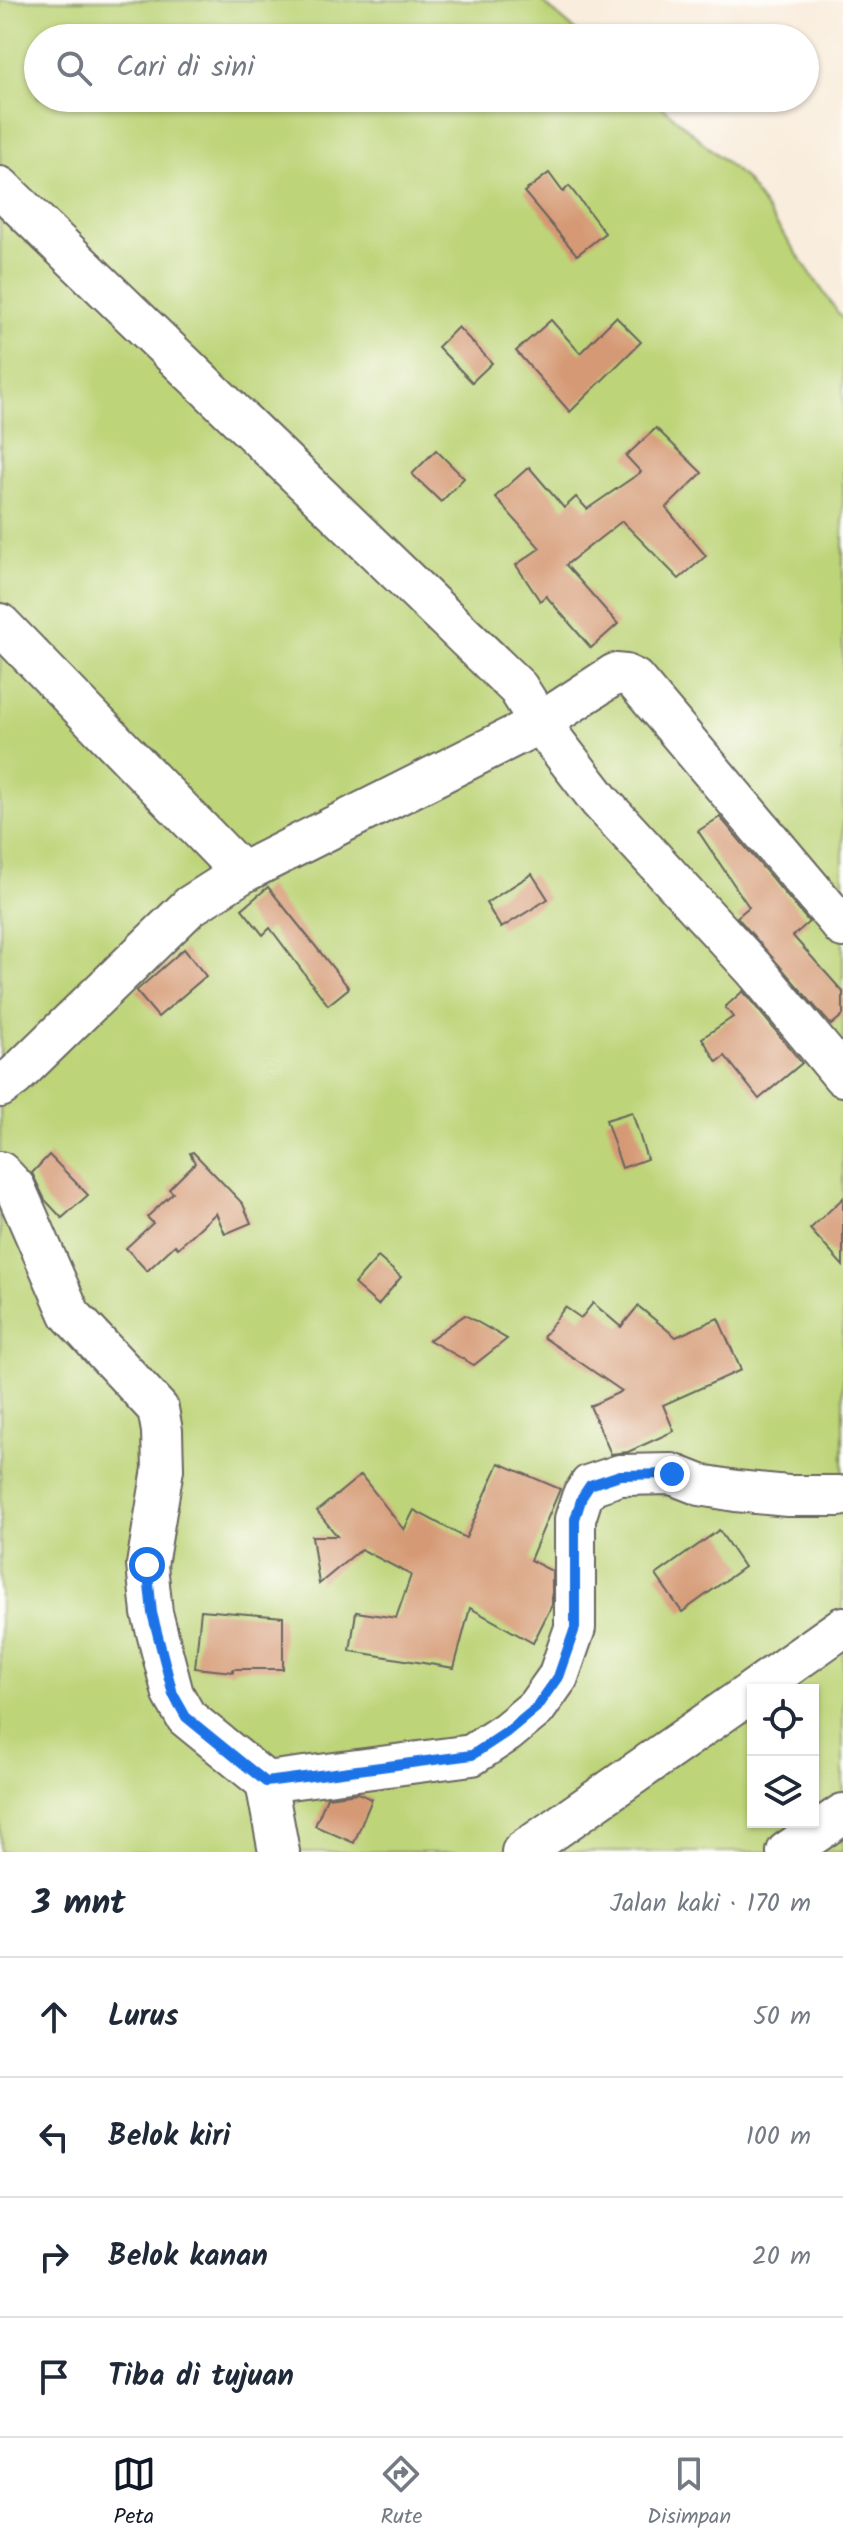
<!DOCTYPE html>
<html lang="id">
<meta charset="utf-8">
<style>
:root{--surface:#fff;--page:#f2f2f3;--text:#1f2937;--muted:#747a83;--line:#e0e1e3;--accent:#111827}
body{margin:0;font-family:Kalam,sans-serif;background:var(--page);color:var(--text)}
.controls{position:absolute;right:24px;bottom:24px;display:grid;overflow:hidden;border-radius:0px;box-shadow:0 2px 6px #0004}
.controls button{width:72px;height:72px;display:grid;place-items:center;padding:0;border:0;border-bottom:2px solid var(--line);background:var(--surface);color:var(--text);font:40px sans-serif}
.stop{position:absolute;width:24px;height:24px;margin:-18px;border:6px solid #1a73e8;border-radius:50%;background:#fff}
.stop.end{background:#1a73e8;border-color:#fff;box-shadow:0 2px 8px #0008}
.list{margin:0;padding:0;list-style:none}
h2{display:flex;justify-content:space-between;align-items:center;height:104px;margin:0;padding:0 32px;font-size:34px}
h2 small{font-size:26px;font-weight:400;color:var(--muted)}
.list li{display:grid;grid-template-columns:52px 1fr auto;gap:24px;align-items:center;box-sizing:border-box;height:120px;padding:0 32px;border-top:2px solid var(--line)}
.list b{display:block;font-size:30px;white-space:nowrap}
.list em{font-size:26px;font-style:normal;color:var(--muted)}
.icon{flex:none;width:44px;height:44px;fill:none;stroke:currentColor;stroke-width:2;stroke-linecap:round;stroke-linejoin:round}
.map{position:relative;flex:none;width:843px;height:1852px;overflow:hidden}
.search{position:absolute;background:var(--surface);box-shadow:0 2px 6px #0004;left:24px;right:24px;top:24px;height:88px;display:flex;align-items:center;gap:20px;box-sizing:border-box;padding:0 28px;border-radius:44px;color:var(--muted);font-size:30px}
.sheet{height:584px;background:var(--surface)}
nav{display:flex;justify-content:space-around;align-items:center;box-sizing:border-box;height:112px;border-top:2px solid var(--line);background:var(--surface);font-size:22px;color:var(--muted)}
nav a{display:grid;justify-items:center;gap:4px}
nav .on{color:var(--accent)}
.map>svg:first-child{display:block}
.green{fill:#bdd478;stroke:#6c784a;stroke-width:2;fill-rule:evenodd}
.building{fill:#d59a74}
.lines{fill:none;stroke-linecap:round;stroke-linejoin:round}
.minor-casing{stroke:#696560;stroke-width:44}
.minor{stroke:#fff;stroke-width:40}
.route{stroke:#1a73e8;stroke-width:10}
</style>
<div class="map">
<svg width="843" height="1852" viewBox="0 0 843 1852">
<rect width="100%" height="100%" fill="#fdfcf7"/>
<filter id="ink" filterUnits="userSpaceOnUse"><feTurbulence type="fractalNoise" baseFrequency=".0125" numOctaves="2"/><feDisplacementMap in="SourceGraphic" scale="16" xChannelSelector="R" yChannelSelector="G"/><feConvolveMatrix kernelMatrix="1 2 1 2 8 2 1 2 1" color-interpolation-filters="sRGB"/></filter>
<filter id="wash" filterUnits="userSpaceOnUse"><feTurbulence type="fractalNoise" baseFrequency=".006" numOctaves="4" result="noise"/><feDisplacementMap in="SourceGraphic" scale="32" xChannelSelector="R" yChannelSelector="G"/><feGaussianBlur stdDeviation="1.8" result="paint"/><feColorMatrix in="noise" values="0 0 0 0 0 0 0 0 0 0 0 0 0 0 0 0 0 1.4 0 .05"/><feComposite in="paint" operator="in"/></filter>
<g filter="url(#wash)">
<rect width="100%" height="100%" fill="#f9eddd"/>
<path class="green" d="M 0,0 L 540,0 L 584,38 L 38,38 L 38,98 L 652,98 L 745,179 L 843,320 L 843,1852 L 0,1852 ZM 753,1690 L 813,1690 L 813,1822 L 753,1822 Z"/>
<g id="blocks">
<g class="building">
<path d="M 549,173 L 563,192 L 569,186 L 605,233 L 577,255 L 524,192 Z"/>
<path d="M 616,317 L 641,342 L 570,412 L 516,351 L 551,320 L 580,353 Z"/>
<path d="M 458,327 L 492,363 L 472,382 L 438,347 Z"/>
<path d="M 656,428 L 702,473 L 666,508 L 706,556 L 679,579 L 622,521 L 566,565 L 618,624 L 591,648 L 546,596 L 540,601 L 516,565 L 540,548 L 495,497 L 529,467 L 564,508 L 576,497 L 587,509 L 641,472 L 626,456 Z"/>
<path d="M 436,450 L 464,478 L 441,502 L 412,474 Z"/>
<path d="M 720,817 L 809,922 L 793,936 L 843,992 L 843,1015 L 831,1025 L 737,917 L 749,907 L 698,831 Z"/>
<path d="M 532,874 L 548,899 L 501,928 L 486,903 Z"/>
<path d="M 268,887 L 349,988 L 328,1005 L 270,928 L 263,935 L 242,909 Z"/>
<path d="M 184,949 L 206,976 L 158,1017 L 136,991 Z"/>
<path d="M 743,991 L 802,1063 L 759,1099 L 725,1056 L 717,1062 L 702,1038 L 733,1017 L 725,1007 Z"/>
<path d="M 632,1112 L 647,1159 L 622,1168 L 606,1120 Z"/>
<path d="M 193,1152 L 243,1204 L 251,1223 L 225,1234 L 216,1213 L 178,1248 L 175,1245 L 147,1271 L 126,1248 L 153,1223 L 147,1217 L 173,1193 L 169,1189 L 195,1163 L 190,1153 Z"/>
<path d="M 49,1155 L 88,1195 L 62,1218 L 45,1200 L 32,1173 Z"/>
<path d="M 843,1198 L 843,1266 L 810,1229 Z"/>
<path d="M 378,1257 L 401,1277 L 378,1305 L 354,1284 Z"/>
<path d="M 593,1303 L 621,1327 L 638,1306 L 676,1337 L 718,1318 L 741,1370 L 663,1405 L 674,1431 L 628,1452 L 611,1454 L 590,1406 L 622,1391 L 543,1337 L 565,1307 L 581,1318 Z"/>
<path d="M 465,1315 L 507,1339 L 474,1365 L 429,1340 Z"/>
<path d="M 499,1463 L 560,1489 L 530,1560 L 552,1571 L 552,1605 L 533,1643 L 470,1608 L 454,1668 L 350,1651 L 356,1612 L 396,1618 L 411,1575 L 361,1549 L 319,1584 L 312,1536 L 337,1536 L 317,1511 L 361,1475 L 404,1530 L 414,1510 L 466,1538 Z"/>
<path d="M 719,1530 L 744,1567 L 682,1612 L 656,1575 Z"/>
<path d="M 201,1610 L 283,1617 L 283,1669 L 233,1669 L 233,1672 L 195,1668 Z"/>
<path d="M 358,1793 L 372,1799 L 354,1843 L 315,1826 L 327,1797 Z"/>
</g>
</g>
</g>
<g filter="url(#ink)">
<use href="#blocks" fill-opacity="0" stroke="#696560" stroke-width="2"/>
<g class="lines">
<defs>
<g id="minor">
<path d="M 0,187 L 518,688 L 540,723 L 242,873 L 190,906 L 15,1076 L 0,1087"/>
<path d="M 0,624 L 242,873"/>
<path d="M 843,927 L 634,679 L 625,675 L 615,674 L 540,723 L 600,801 L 756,971 L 843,1076"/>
<path d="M 0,1172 L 15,1188 L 70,1314 L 158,1409 L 162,1431 L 163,1469 L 147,1565 L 152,1613 L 173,1694 L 186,1717 L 266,1782 L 279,1852"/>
<path d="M 754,1690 L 843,1627"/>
<path d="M 266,1782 L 472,1755 L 507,1732 L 536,1708 L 558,1677 L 575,1628 L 575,1519 L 582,1497 L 590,1485 L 620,1475 L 672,1474 L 700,1485 L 736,1491 L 788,1496 L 839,1496"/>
<path d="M 522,1852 L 753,1691"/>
<path d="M 787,1852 L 843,1814"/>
</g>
</defs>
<use href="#minor" class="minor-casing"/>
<use href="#minor" class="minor"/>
</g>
</g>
<g class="lines" filter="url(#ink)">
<path class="route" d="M 147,1565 L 152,1613 L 173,1694 L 186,1717 L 266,1782 L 472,1755 L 507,1732 L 536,1708 L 558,1677 L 575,1628 L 575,1519 L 582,1497 L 590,1485 L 620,1475 L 672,1474"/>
</g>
</svg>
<div class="controls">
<button><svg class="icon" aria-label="locate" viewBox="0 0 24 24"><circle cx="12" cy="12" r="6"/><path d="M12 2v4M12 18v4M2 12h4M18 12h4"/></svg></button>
<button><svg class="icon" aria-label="layers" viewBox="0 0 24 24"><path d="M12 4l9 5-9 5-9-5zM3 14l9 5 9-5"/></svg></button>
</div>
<div class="stop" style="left:147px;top:1565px"></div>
<div class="stop end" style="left:672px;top:1474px"></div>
<div class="search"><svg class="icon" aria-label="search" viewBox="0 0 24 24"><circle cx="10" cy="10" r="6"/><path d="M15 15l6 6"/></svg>Cari di sini</div>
</div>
<section class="sheet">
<h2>3 mnt<small>Jalan kaki · 170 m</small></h2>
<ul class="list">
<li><svg class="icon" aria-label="ahead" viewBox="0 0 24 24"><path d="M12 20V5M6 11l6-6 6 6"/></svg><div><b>Lurus</b></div><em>50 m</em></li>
<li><svg class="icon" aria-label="left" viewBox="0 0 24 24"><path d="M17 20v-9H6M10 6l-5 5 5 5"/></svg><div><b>Belok kiri</b></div><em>100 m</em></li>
<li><svg class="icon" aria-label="right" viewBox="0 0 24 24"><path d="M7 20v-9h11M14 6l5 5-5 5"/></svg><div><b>Belok kanan</b></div><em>20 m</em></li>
<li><svg class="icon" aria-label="arrive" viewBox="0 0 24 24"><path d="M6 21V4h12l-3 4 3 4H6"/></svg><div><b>Tiba di tujuan</b></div></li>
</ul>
</section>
<nav>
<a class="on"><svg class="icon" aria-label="map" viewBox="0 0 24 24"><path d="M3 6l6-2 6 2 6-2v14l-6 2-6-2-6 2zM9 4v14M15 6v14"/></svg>Peta</a>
<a><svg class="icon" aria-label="directions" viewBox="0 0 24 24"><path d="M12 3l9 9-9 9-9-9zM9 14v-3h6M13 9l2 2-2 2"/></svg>Rute</a>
<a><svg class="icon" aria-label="saved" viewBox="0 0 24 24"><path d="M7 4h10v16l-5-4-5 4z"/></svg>Disimpan</a>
</nav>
